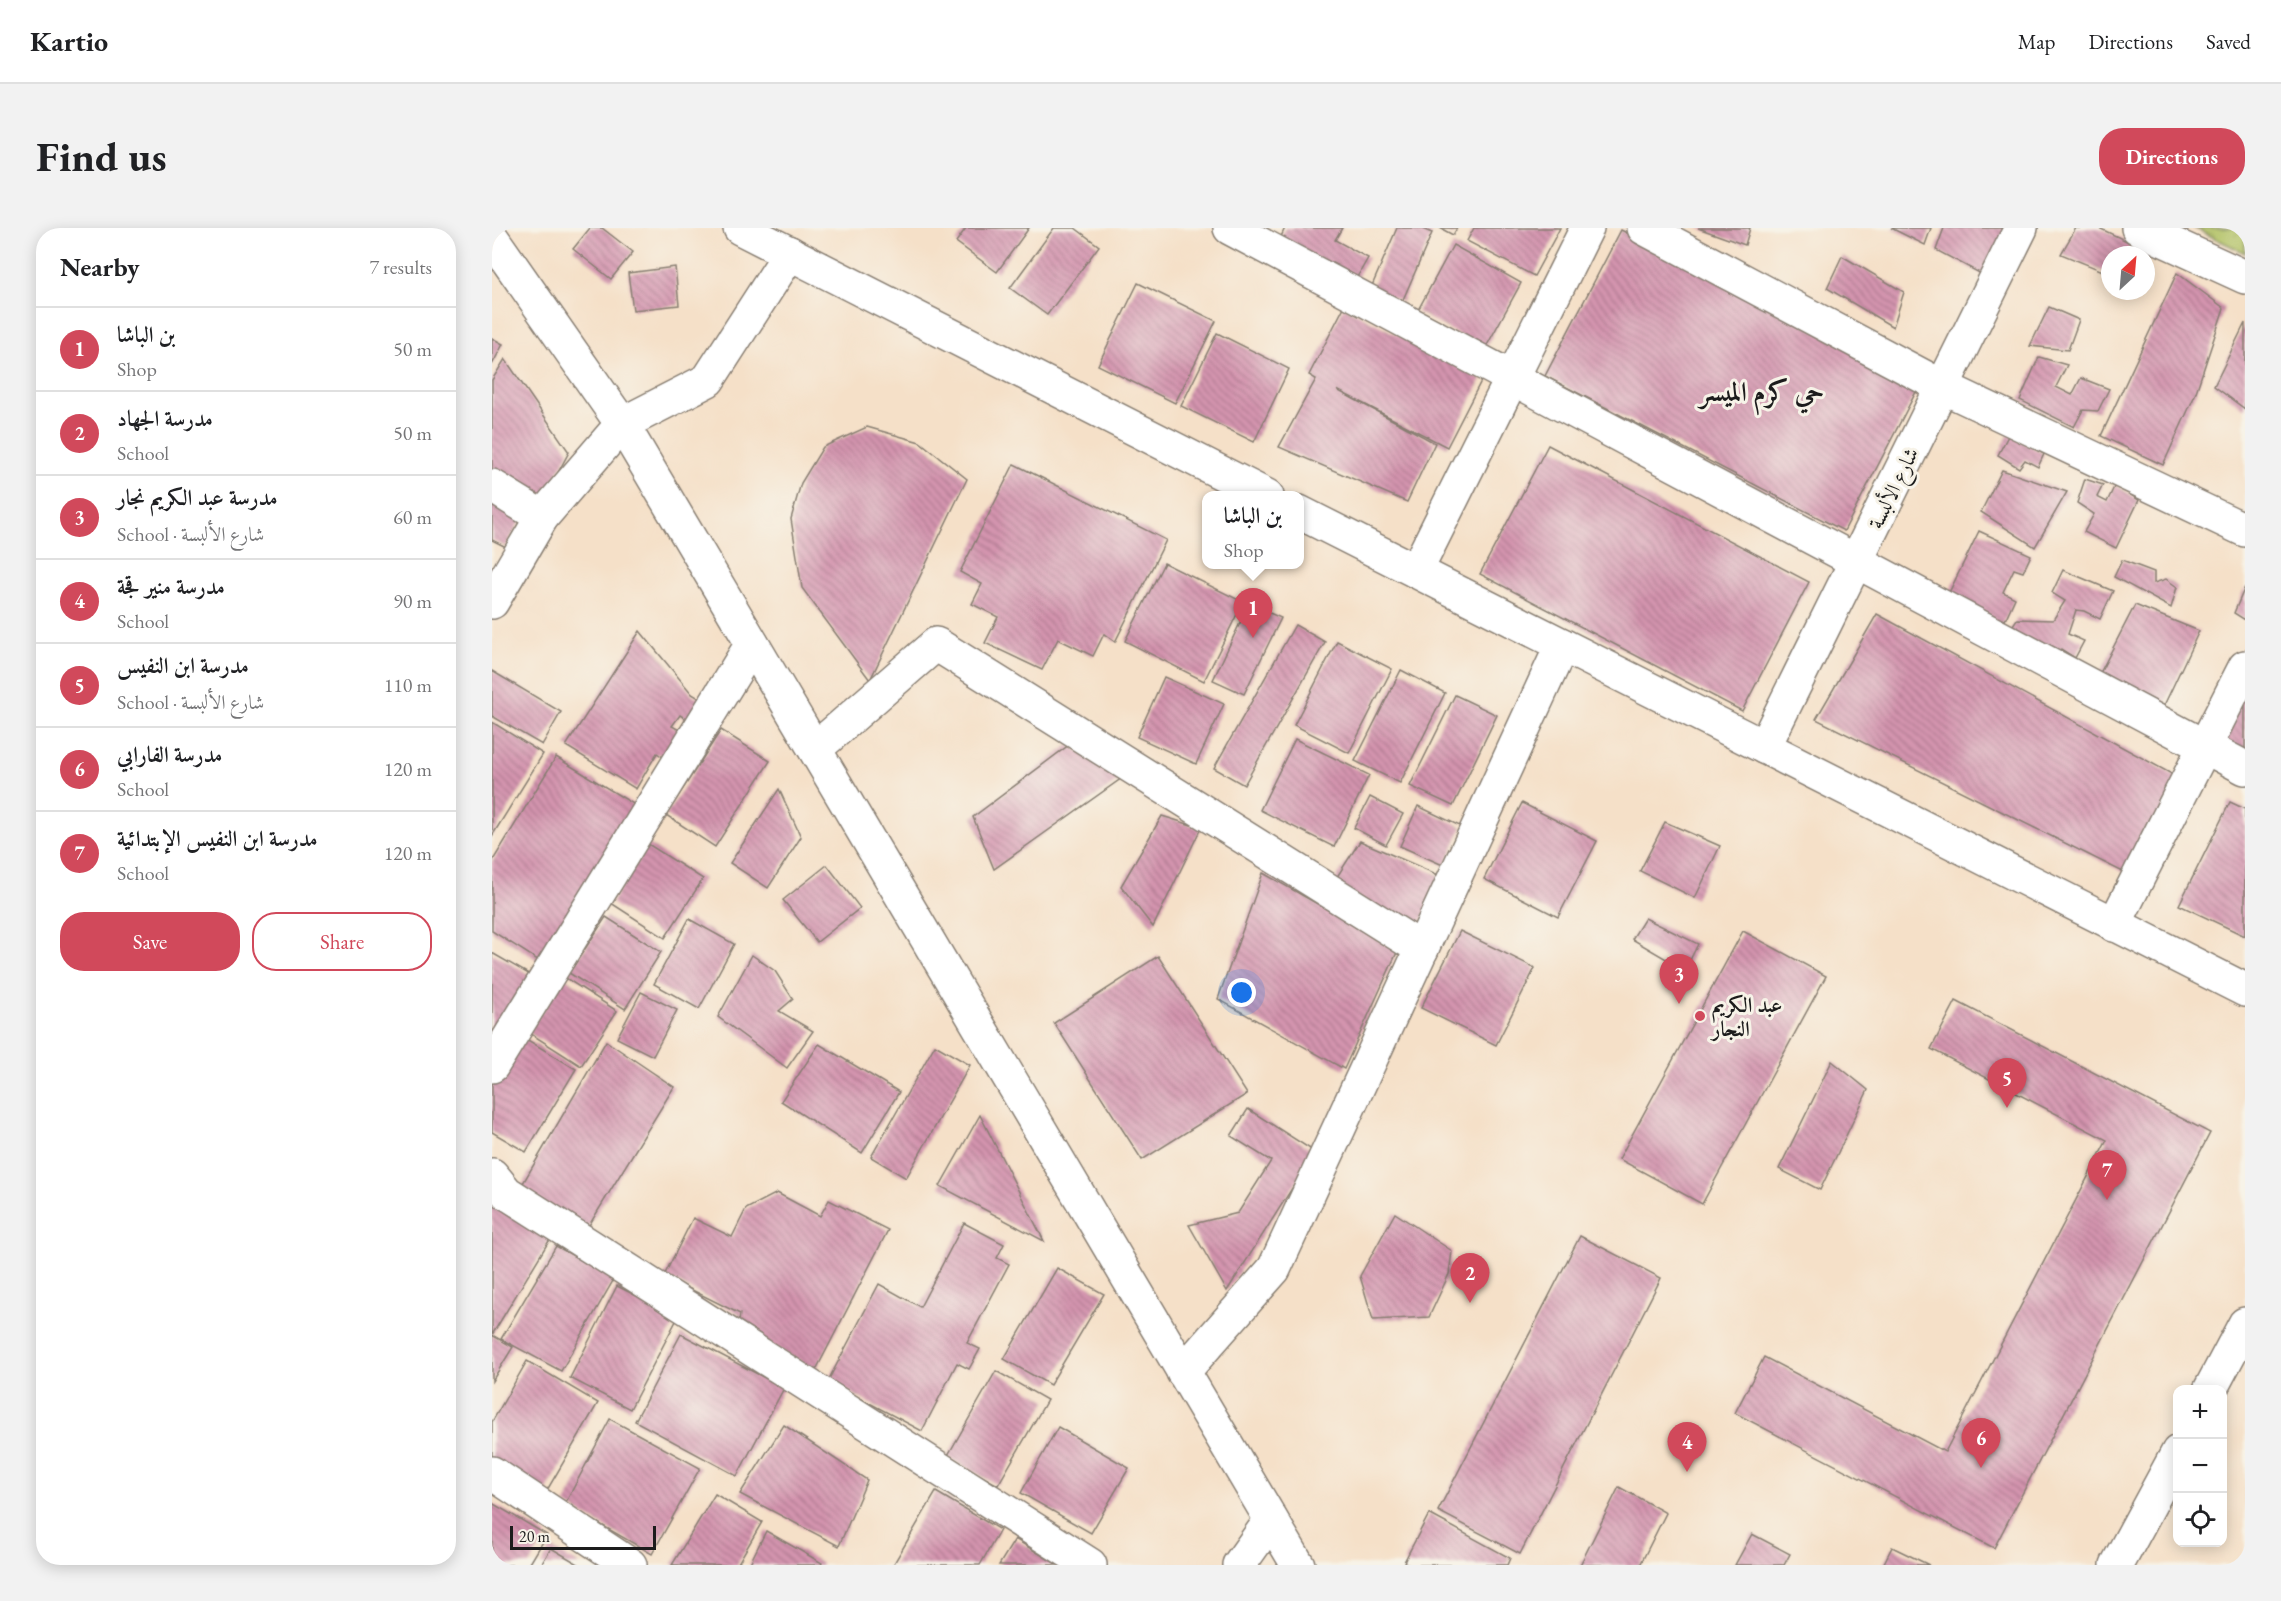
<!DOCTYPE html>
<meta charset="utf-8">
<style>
:root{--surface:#fff;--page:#f2f2f2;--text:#202124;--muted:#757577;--line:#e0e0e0;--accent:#d1495b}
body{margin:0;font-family:"EB Garamond",Amiri,serif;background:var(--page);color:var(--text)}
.controls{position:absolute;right:18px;bottom:18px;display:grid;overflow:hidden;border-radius:12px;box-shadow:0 3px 15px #0003}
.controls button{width:54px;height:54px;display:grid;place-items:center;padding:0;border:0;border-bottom:2px solid var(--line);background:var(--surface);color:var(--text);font:30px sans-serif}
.compass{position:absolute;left:1609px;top:18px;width:54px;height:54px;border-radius:50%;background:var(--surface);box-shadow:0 3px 15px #0003;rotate:26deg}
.scale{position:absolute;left:18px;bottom:15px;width:146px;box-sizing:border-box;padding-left:6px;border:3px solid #1c1c1c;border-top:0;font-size:16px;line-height:21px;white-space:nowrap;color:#1c1c1c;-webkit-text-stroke:4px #f7f3e8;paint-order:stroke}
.you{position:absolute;left:750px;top:765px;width:21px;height:21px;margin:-15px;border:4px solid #fff;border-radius:50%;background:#1a73e8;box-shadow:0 0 0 9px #1a73e833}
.badge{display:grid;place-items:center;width:39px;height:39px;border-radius:50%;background:var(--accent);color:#fff;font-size:20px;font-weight:700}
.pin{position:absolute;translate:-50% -50px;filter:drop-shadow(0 2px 3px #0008)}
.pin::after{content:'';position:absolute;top:32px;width:21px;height:18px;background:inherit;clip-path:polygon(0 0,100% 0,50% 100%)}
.popup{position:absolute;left:710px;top:263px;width:102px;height:78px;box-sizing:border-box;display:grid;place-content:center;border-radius:12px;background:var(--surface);filter:drop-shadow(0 2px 4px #0005);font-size:20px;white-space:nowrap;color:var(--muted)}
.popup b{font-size:22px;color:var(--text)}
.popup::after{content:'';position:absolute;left:50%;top:100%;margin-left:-12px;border:12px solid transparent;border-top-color:var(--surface)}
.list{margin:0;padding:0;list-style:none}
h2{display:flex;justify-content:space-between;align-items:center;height:78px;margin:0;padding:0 24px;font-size:26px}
h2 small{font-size:20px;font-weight:400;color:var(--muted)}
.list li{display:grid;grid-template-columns:39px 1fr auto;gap:18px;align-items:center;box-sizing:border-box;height:84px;padding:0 24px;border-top:2px solid var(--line)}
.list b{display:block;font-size:22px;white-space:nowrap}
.list p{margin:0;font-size:20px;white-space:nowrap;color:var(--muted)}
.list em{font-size:20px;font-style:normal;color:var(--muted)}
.actions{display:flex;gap:12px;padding:18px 24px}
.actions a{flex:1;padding:14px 0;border:2px solid var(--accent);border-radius:24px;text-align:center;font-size:21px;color:var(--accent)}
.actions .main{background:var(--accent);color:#fff}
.icon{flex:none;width:33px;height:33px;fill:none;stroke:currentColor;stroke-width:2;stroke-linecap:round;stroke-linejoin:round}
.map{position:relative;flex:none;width:1753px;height:1337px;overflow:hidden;border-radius:24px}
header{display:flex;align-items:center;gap:36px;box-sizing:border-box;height:84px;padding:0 30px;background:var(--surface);border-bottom:2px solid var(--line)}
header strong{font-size:28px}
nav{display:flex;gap:33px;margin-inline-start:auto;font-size:21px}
.intro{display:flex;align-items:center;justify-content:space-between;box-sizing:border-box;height:144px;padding:0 36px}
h1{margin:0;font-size:42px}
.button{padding:15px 27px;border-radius:24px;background:var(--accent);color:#fff;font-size:21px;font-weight:700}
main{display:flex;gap:36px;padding:0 36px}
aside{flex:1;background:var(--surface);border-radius:24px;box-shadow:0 3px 15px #0003}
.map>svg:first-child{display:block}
.park{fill:url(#park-crowns);stroke:#666e40;stroke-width:1.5}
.building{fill:url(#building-back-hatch)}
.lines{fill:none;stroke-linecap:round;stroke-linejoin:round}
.street-casing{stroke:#887e72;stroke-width:36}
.secondary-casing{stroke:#887e72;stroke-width:36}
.street{stroke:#fff;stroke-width:33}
.secondary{stroke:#fff;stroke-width:33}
.poi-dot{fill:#d1495b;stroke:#f7f3e8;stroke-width:2}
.labels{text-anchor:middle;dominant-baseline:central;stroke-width:6;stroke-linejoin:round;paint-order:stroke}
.street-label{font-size:21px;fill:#1c1c1c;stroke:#f7f3e8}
.poi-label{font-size:21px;font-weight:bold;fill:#1c1c1c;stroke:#f7f3e8;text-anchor:start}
.district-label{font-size:27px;font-weight:bold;fill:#1c1c1c;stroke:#f7f3e8}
</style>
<header>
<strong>Kartio</strong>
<nav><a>Map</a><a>Directions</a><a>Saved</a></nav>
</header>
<div class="intro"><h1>Find us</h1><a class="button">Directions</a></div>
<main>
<aside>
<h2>Nearby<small>7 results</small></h2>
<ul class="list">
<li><span class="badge">1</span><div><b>بن الباشا</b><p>Shop</p></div><em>50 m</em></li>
<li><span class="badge">2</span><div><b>مدرسة الجهاد</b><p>School</p></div><em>50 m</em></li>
<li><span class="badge">3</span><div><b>مدرسة عبد الكريم نجار</b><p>School · شارع الألبسة</p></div><em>60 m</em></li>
<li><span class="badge">4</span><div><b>مدرسة منير قجة</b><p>School</p></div><em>90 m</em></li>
<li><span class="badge">5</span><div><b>مدرسة ابن النفيس</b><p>School · شارع الألبسة</p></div><em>110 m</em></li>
<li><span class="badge">6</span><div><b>مدرسة الفارابي</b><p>School</p></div><em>120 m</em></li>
<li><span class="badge">7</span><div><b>مدرسة ابن النفيس الإبتدائية</b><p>School</p></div><em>120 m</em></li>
</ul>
<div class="actions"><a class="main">Save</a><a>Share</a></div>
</aside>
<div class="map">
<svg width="1753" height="1337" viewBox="0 0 1753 1337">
<defs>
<pattern id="park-crowns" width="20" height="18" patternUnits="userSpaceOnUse" patternTransform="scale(1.5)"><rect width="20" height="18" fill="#b1c164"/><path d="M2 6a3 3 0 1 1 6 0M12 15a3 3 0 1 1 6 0" fill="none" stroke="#98a556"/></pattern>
<pattern id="building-back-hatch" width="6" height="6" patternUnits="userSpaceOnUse" patternTransform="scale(1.5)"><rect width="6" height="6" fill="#d494af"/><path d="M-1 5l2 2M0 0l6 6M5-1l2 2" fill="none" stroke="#ab788e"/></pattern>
</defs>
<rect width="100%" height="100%" fill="#f7f3e8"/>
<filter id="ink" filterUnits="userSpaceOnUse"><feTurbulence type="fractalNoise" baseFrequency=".0167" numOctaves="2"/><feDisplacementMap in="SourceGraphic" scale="12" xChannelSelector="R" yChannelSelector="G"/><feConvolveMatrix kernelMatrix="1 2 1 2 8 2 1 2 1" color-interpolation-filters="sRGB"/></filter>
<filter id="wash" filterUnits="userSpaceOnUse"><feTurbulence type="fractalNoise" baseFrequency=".008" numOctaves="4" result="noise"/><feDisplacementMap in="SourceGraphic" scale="24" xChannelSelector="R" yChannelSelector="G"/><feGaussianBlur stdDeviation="1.35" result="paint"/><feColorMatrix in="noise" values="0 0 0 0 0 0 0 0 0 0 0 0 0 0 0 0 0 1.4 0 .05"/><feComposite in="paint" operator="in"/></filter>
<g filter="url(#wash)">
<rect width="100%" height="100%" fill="#f5e0c8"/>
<path class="park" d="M 1702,0 L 1753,0 L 1753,25 Z"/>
<g id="blocks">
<g class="building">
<path d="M 98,0 L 110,0 L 141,24 L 119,51 L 81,21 Z"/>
<path d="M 474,0 L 537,0 L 505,44 L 464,14 Z"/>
<path d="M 562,0 L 583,0 L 607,18 L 555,87 L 518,60 Z"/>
<path d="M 793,0 L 850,0 L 843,12 L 876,30 L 864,51 L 788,11 Z"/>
<path d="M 905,0 L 928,0 L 940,5 L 910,74 L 879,60 Z"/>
<path d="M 948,0 L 965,0 L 961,7 Z"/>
<path d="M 982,0 L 1068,0 L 1042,48 L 975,13 Z"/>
<path d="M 1206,0 L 1258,0 L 1253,17 Z"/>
<path d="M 1399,0 L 1439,0 L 1433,17 Z"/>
<path d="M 1452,0 L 1519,0 L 1495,49 L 1444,22 Z"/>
<path d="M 1584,0 L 1607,0 L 1639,15 L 1634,27 L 1618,27 L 1618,46 L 1569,26 Z"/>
<path d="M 1129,2 L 1428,156 L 1352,303 L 1053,148 Z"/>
<path d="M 961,17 L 1029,55 L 993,121 L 925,84 Z"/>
<path d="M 1350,28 L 1412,64 L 1401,99 L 1335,60 Z"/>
<path d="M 183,39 L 187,77 L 141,82 L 136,45 Z"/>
<path d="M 1685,45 L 1732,80 L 1703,167 L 1671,237 L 1609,208 Z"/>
<path d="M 646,55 L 724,93 L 683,175 L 606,137 Z"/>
<path d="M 852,79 L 990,151 L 955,219 L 845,162 L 943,215 L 915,274 L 787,219 L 824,151 L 817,147 Z"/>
<path d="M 1557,79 L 1587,92 L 1576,122 L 1538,118 Z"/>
<path d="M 1753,95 L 1753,181 L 1722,158 Z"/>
<path d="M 725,105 L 797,141 L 762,214 L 689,178 Z"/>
<path d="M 0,110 L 11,116 L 0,137 Z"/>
<path d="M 1547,129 L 1575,137 L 1564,159 L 1580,167 L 1589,150 L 1617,161 L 1606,183 L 1591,182 L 1582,199 L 1528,172 Z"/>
<path d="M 13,131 L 77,224 L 48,278 L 0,248 L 0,152 Z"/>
<path d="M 375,199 L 428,214 L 475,251 L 378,452 L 310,360 L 299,291 L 309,255 L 331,219 Z"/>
<path d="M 1517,206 L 1552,226 L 1546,239 L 1533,232 L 1527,240 L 1506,227 Z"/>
<path d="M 1056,217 L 1317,354 L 1250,483 L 988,346 Z"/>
<path d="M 522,236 L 674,312 L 623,414 L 612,406 L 601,428 L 566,411 L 550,442 L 493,415 L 506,389 L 480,376 L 490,356 L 468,344 Z"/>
<path d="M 1510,242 L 1575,264 L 1543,319 L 1489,284 Z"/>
<path d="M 1593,251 L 1611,257 L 1605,269 L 1615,274 L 1623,257 L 1647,272 L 1624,320 L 1592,304 L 1602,286 L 1585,275 Z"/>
<path d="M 0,276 L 29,291 L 14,319 L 0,312 Z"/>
<path d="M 1487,303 L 1539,327 L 1531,344 L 1522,341 L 1511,364 L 1523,370 L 1509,401 L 1454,371 Z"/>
<path d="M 1630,332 L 1662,344 L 1662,355 L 1674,351 L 1685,359 L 1679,380 L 1622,349 Z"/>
<path d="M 672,335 L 751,374 L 712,453 L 633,413 Z"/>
<path d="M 1571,342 L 1621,363 L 1608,391 L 1592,383 L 1584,382 L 1576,406 L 1592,413 L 1583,430 L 1569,421 L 1565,430 L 1515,406 L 1525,391 L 1561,392 L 1573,373 L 1560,365 Z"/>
<path d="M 1753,359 L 1753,392 L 1742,385 Z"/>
<path d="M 757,376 L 789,390 L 752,466 L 721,452 Z"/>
<path d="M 1643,377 L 1707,403 L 1668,486 L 1605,451 Z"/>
<path d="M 1385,386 L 1689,551 L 1637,647 L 1324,491 Z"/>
<path d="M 803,397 L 833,414 L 752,557 L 722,540 Z"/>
<path d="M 148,403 L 200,466 L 212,473 L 199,494 L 188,487 L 180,498 L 191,504 L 175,532 L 165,525 L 144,561 L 74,518 Z"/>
<path d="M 845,413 L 900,441 L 857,525 L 802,497 Z"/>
<path d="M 909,442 L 953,465 L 908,555 L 863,533 Z"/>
<path d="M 0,443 L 69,484 L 50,517 L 0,488 Z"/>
<path d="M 672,449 L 732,476 L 704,536 L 645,509 Z"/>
<path d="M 1753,456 L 1753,525 L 1723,513 Z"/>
<path d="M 963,467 L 1005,487 L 961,578 L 918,558 Z"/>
<path d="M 0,494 L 51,526 L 0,608 Z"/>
<path d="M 229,502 L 278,533 L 223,619 L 174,587 Z"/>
<path d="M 803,511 L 877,547 L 842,619 L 768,582 Z"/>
<path d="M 577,517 L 630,550 L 502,641 L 481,589 Z"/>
<path d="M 64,529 L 148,580 L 52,736 L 0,703 L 0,634 Z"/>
<path d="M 287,561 L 309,609 L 276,660 L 238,635 Z"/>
<path d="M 878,569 L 911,586 L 894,617 L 862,600 Z"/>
<path d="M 1738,574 L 1753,581 L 1753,708 L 1687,677 Z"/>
<path d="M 1030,575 L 1105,613 L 1066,689 L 992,651 Z"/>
<path d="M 926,578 L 970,599 L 953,638 L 908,618 Z"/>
<path d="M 670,588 L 709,600 L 661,699 L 629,658 Z"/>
<path d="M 1173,594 L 1228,618 L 1203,670 L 1148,643 Z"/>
<path d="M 868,613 L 951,649 L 923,706 L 841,655 Z"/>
<path d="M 156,616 L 211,651 L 173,710 L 119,675 Z"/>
<path d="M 335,637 L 368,680 L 325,714 L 291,672 Z"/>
<path d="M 771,645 L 906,722 L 852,841 L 726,771 Z"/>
<path d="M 114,689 L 169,724 L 133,781 L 77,745 Z"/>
<path d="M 1153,690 L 1206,716 L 1193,742 L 1140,711 Z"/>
<path d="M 197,691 L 242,716 L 207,781 L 162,756 Z"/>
<path d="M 968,703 L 1043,740 L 1004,817 L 929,780 Z"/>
<path d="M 1251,703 L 1334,748 L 1210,976 L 1127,931 Z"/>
<path d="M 0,725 L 42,749 L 0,821 Z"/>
<path d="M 260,727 L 283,743 L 301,771 L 287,783 L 321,803 L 295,840 L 226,789 Z"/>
<path d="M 666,728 L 755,866 L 650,932 L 562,795 Z"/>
<path d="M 72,749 L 125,783 L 89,838 L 36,804 Z"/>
<path d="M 149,764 L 185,782 L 161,828 L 125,810 Z"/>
<path d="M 1464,773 L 1718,905 L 1502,1320 L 1243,1185 L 1272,1129 L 1453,1224 L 1615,912 L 1439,821 Z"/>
<path d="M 29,808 L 84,841 L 34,924 L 0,904 L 0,856 Z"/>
<path d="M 114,813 L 182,859 L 93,1004 L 24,967 Z"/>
<path d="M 327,816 L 407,864 L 370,925 L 289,873 Z"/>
<path d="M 443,817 L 478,837 L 414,950 L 379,929 Z"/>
<path d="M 1340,833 L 1376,862 L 1328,962 L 1287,941 Z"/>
<path d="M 756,881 L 823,924 L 735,1063 L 697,997 L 746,985 L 779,933 L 739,908 Z"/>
<path d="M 488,887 L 552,1013 L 448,958 Z"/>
<path d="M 285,965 L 328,988 L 337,972 L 396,1002 L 324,1142 L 246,1101 L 248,1086 L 172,1048 L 201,990 L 240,1009 L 254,981 Z"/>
<path d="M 2,973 L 60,1008 L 0,1107 L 0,976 Z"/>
<path d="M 903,985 L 960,1023 L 957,1046 L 937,1089 L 881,1092 L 868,1048 Z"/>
<path d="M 472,995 L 512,1016 L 505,1030 L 517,1036 L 475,1115 L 488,1121 L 477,1141 L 465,1135 L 430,1203 L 336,1153 L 387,1056 L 428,1079 Z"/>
<path d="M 1088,1008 L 1169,1050 L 1028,1326 L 946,1283 Z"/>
<path d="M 64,1018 L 122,1051 L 69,1143 L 9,1111 Z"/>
<path d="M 565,1040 L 612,1066 L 558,1157 L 512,1131 Z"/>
<path d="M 125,1058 L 186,1089 L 138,1181 L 78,1150 Z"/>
<path d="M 189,1106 L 292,1160 L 245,1248 L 143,1193 Z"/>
<path d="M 0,1107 L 21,1119 L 0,1153 Z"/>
<path d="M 35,1133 L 106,1175 L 54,1264 L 0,1233 L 0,1194 Z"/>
<path d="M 504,1143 L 555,1172 L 506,1257 L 455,1229 Z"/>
<path d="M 118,1191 L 208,1240 L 160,1326 L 73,1276 Z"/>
<path d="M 292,1197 L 375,1252 L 347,1318 L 248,1266 Z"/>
<path d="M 566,1199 L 637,1240 L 599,1305 L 529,1265 Z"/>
<path d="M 1127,1259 L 1174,1285 L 1148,1337 L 1088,1337 Z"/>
<path d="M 444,1264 L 508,1302 L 488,1337 L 401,1337 Z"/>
<path d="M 223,1266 L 270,1294 L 245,1337 L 180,1337 Z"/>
<path d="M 0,1275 L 55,1307 L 37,1337 L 0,1337 Z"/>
<path d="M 937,1286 L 1018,1330 L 1015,1337 L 917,1337 L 912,1334 Z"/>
<path d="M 274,1303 L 330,1335 L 329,1337 L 257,1337 Z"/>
<path d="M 1260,1306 L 1298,1326 L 1292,1337 L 1243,1337 Z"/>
<path d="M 523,1311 L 566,1337 L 507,1337 Z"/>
<path d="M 1400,1319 L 1437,1337 L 1391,1337 Z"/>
<path d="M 59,1320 L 88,1337 L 49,1337 Z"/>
</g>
</g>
</g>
<g filter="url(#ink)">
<use href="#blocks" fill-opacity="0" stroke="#887e72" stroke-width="1.5"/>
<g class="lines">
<defs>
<g id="street">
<path d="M 248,0 L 775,268"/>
<path d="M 738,0 L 1753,540"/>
<path d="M 1152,0 L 1451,159 L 1753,302"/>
<path d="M 1646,0 L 1753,49"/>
<path d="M 0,258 L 50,289"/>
<path d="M 807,284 L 1753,762"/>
<path d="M 924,343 L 1095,0"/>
<path d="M 0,374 L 50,289 L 130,196 L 216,152 L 298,25"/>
<path d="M 1272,519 L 1529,0"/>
<path d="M 323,521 L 444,416 L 930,721"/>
<path d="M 1622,697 L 1753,439"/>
<path d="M 0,838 L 260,416"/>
<path d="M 0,947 L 15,965 L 598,1337"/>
<path d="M 691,1144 L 782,1041 L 1070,417"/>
<path d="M 1718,1162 L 1753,1096"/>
<path d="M 0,1245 L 138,1337"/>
<path d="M 747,1337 L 779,1292"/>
<path d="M 1625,1337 L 1686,1224"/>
</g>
<path id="secondary" d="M 0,10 L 130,196 L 806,1337"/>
</defs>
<use href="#street" class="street-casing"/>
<use href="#secondary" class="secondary-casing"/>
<use href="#street" class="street"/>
<use href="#secondary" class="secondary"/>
</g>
</g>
<circle class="poi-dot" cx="1208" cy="788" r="6"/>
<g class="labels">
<g class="street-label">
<text transform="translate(1401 260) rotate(-64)">شارع الألبسة</text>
</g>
<g class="poi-label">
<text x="1220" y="776">عبد الكريم<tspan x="1220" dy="24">النجار</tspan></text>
</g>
<g class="district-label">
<text x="1270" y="163">حي كرم الميسر</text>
</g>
</g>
</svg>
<div class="controls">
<button>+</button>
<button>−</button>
<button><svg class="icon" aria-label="locate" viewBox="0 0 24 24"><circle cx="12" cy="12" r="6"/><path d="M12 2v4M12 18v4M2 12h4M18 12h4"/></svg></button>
</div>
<svg class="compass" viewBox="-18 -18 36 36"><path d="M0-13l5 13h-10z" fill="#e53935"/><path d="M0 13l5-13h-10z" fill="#757577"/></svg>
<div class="scale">20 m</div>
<div class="you"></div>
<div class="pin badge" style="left:761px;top:410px">1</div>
<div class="popup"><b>بن الباشا</b>Shop</div>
<div class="pin badge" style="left:978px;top:1075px">2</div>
<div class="pin badge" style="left:1187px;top:776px">3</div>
<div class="pin badge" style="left:1195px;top:1244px">4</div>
<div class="pin badge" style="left:1515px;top:880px">5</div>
<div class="pin badge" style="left:1489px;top:1240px">6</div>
<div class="pin badge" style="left:1615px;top:972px">7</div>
</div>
</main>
